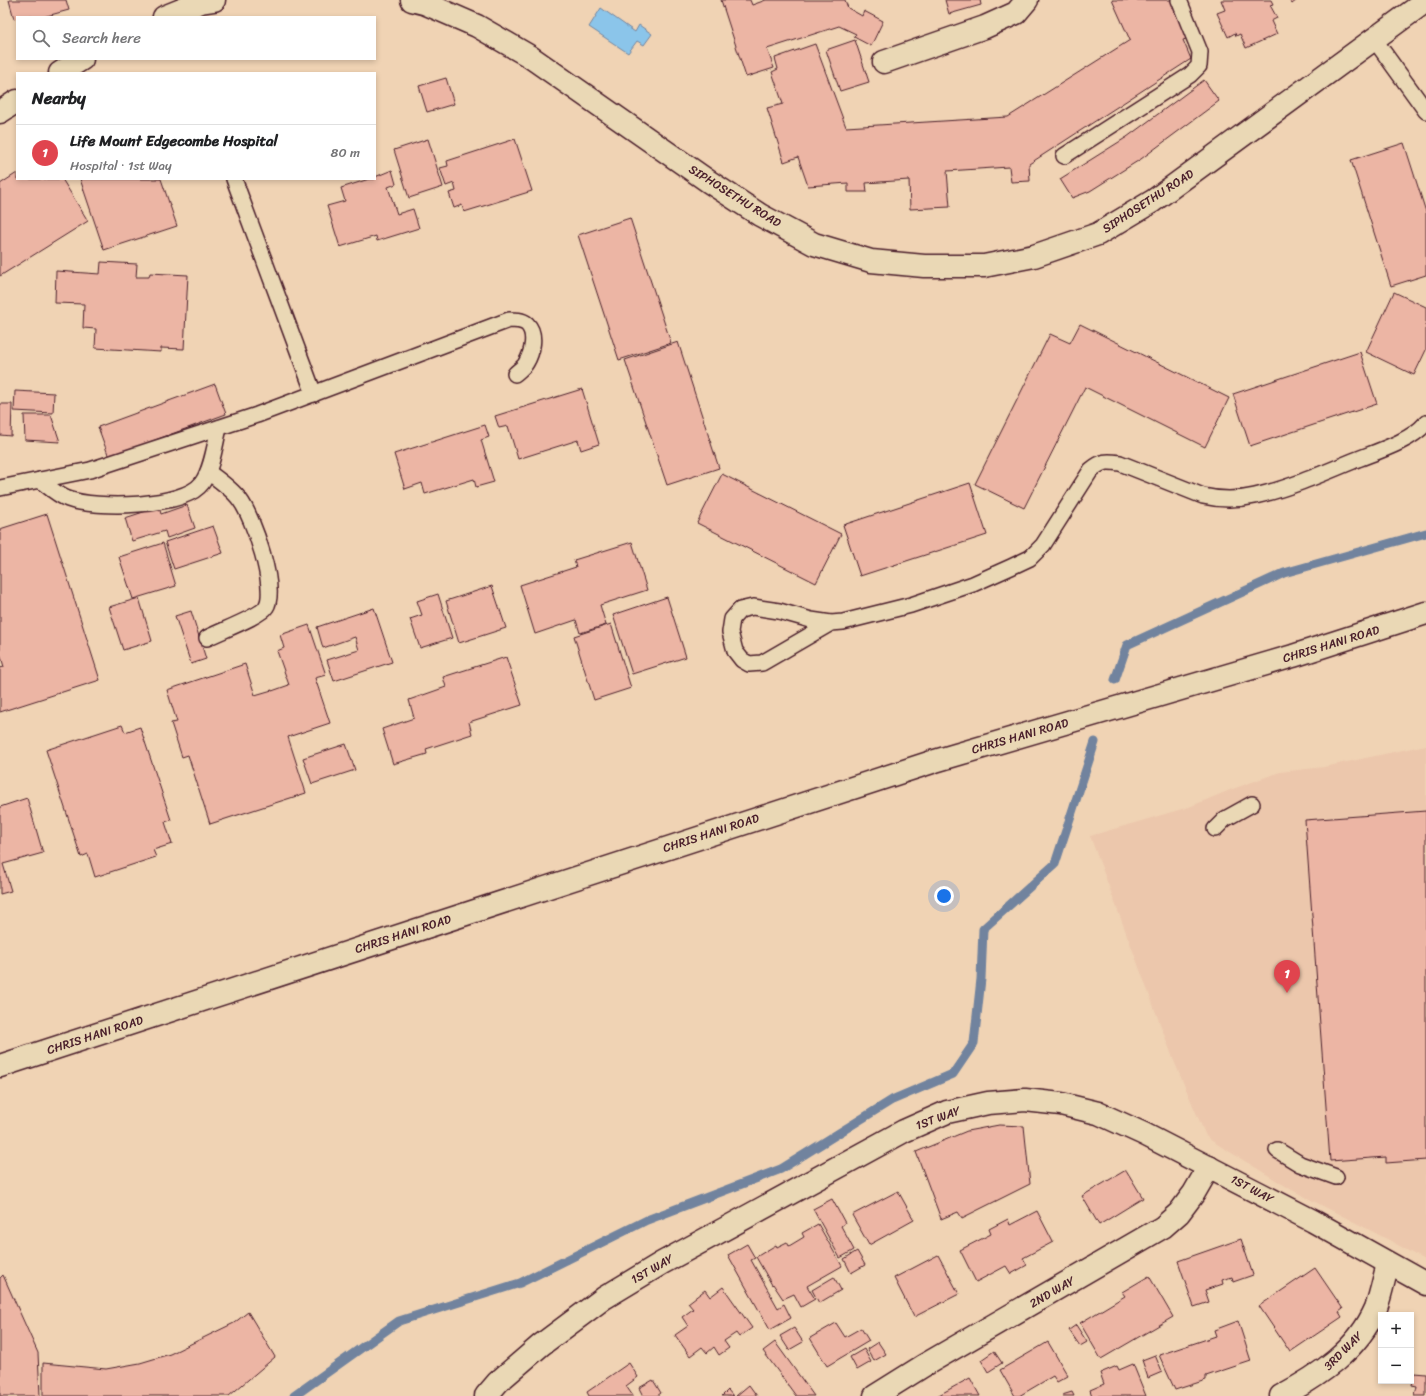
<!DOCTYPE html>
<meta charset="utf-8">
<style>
:root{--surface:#fff;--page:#f2f2f2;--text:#202124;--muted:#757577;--line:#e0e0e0;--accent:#2563eb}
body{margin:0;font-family:Sriracha,sans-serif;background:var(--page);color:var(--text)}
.controls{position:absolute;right:12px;bottom:12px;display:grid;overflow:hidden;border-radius:0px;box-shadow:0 2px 6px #0003}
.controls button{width:36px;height:36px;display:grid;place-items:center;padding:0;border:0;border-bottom:1px solid var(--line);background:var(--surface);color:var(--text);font:20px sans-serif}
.you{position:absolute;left:944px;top:896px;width:14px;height:14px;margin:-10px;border:3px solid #fff;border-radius:50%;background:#1a73e8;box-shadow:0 0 0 6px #1a73e833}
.badge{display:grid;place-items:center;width:26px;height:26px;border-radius:50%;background:var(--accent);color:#fff;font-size:13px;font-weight:700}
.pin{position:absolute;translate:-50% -33px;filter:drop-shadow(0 1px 2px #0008)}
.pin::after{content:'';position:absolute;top:21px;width:14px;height:12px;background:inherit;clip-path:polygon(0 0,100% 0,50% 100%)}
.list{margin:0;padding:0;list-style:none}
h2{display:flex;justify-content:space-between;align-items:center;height:52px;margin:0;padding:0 16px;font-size:17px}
h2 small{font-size:13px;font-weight:400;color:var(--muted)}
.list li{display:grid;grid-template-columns:26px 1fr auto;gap:12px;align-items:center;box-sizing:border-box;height:56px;padding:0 16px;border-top:1px solid var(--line)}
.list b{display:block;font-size:15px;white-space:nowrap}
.list p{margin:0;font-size:13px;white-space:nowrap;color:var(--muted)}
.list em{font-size:13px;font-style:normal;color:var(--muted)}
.icon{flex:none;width:22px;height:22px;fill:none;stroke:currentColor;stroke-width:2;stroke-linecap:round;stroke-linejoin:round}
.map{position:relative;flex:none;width:1426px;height:1396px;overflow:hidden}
.search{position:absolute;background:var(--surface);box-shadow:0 2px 6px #0003;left:16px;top:16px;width:360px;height:44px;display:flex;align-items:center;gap:10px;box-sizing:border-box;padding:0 14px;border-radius:0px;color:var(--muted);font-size:15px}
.panel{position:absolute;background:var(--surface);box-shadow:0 2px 6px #0003;left:16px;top:72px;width:360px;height:108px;border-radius:0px}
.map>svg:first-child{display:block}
.built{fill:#ecc7ac}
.water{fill:#8bc5ea;stroke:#71839e}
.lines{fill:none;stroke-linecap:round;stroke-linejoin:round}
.stream{stroke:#71839e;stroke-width:9}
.building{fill:#ecb5a4;stroke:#4a1f2b}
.service-casing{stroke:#4a1f2b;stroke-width:18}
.minor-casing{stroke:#4a1f2b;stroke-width:25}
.tertiary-casing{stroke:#4a1f2b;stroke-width:25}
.secondary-casing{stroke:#4a1f2b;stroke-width:25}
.service{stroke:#ead8b5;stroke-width:15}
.minor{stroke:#ead8b5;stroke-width:22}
.tertiary{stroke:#ead8b5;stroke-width:22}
.secondary{stroke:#ead8b5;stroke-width:22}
.labels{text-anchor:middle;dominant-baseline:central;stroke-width:3;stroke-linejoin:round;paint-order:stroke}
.street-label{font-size:12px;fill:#4a1f2b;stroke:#ead8b5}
</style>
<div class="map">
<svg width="1426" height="1396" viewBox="0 0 1426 1396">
<rect width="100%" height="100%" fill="#f0d3b4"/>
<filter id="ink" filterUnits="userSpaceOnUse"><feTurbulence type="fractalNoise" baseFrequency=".025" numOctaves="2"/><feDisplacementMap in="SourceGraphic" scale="8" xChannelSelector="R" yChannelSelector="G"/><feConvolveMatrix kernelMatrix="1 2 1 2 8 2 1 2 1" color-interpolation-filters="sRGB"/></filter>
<g filter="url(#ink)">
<path class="built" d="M 1426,745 L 1426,1261 L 1389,1240 L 1292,1190 L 1212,1141 L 1206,1136 L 1174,1061 L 1090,836 L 1189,807 L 1230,790 L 1280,772 L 1324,767 Z"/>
<path class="water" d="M 601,8 L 635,32 L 639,25 L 652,34 L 644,45 L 637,41 L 628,53 L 589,27 Z"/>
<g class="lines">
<g class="stream">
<path d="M 1115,680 L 1127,645 L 1284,573 L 1426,533"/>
<path d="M 294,1396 L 399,1321 L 520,1283 L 647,1220 L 781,1169 L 892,1100 L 953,1074 L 974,1043 L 981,979 L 983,929 L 1055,864 L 1095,742"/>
</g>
</g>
<g class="building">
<path d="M 9,0 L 66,0 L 69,10 L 43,17 L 24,16 L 14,19 Z"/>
<path d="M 721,0 L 750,0 L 752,5 L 766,0 L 845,0 L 848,8 L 862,16 L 864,11 L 883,21 L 871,46 L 854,37 L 856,34 L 839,26 L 767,49 L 774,68 L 746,77 Z"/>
<path d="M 945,0 L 980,0 L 981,5 L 949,14 Z"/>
<path d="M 1112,0 L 1175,0 L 1192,37 L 1183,40 L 1191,59 L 1029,164 L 1030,181 L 1011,182 L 1009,167 L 947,171 L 950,207 L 910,209 L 909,180 L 866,183 L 867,192 L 848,192 L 848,183 L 808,186 L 798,157 L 784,162 L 767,108 L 783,104 L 772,72 L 778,69 L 775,58 L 815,44 L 846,127 L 1008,117 L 1130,40 Z"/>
<path d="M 1221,0 L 1271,0 L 1273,4 L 1270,5 L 1277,18 L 1271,21 L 1277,34 L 1246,48 L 1240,34 L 1236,36 L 1235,33 L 1228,37 L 1217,13 L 1225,10 Z"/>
<path d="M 1289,0 L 1297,0 L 1292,4 Z"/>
<path d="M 855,40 L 869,82 L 840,91 L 826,50 Z"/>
<path d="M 446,78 L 454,104 L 427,112 L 419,86 Z"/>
<path d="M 1204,80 L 1219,101 L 1141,159 L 1090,191 L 1072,198 L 1060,179 L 1127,137 Z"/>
<path d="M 428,139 L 443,187 L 409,198 L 394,150 Z"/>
<path d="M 515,139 L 532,191 L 464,212 L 462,205 L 454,208 L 449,193 L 456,191 L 454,183 L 446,186 L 440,168 L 448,166 L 447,161 Z"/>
<path d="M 1404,143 L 1426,212 L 1426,275 L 1391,286 L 1351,160 Z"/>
<path d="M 392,170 L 396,184 L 388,187 L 397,214 L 413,209 L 419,228 L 377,241 L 376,236 L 340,247 L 327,206 L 345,201 L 341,188 L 369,179 L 375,179 L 375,177 Z"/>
<path d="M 17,173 L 17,179 L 62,179 L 88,221 L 0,276 L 0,184 Z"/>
<path d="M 80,179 L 161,179 L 177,226 L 104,250 Z"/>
<path d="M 630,218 L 671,343 L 619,360 L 578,235 Z"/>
<path d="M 101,262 L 137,264 L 136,277 L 149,277 L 150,273 L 188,275 L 184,349 L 161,348 L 161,352 L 95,348 L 96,329 L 83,328 L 84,304 L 55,303 L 56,271 L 100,274 Z"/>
<path d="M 1394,292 L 1426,307 L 1426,350 L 1414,375 L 1366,352 Z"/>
<path d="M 1080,324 L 1229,398 L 1205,447 L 1085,387 L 1024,508 L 975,484 L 1050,334 L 1070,343 Z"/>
<path d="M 678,342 L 719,468 L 667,485 L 625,360 Z"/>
<path d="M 1360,352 L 1377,404 L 1250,446 L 1233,394 Z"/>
<path d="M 215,384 L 226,414 L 109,457 L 98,427 Z"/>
<path d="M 582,389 L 599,444 L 581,450 L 578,440 L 518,459 L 508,426 L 499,428 L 495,416 Z"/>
<path d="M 15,391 L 54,393 L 53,413 L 14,411 Z"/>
<path d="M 0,404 L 12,404 L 11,436 L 0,435 Z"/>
<path d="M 24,415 L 51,415 L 60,442 L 25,440 Z"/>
<path d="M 485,425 L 489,437 L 481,440 L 494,482 L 476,487 L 474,479 L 425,494 L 422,483 L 405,489 L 394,454 Z"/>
<path d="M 722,474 L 841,534 L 816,583 L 697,523 Z"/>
<path d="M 970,483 L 987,535 L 860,576 L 843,525 Z"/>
<path d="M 187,505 L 195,528 L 167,538 L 165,531 L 132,541 L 125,518 L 159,507 L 161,514 Z"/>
<path d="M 47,514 L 100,680 L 0,712 L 0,668 L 4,667 L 0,653 L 0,529 Z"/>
<path d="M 213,526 L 223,553 L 174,569 L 165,542 Z"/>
<path d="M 632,542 L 647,590 L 600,605 L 606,625 L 580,633 L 576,620 L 535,634 L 520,585 L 576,567 L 574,560 Z"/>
<path d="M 163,543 L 176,586 L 133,599 L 119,557 Z"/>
<path d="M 492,586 L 506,628 L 459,643 L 446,601 Z"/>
<path d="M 438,594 L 452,638 L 420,648 L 410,619 L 422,615 L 417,601 Z"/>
<path d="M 667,597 L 686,657 L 632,674 L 613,615 Z"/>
<path d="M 139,598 L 152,641 L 123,650 L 109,607 Z"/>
<path d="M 374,608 L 392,662 L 334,681 L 327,660 L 359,650 L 355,637 L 323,648 L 317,627 Z"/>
<path d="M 191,611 L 206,659 L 191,664 L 175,616 Z"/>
<path d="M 611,624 L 631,688 L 594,700 L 574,636 Z"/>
<path d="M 309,625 L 326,675 L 315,678 L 330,723 L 288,737 L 306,793 L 210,824 L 188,755 L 182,757 L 171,723 L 177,722 L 167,690 L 245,664 L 255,695 L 272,690 L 272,691 L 289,685 L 277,651 L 284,648 L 280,635 Z"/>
<path d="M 506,657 L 522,705 L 469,722 L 472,734 L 426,749 L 427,754 L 393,764 L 382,729 L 414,718 L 409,700 L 446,687 L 443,677 Z"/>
<path d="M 122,725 L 125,732 L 140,727 L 171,820 L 165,822 L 172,844 L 153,850 L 156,857 L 95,877 L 88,854 L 81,857 L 46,750 Z"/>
<path d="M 346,744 L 355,770 L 312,784 L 303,758 Z"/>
<path d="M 27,798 L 43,853 L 3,864 L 11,891 L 0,894 L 0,807 Z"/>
<path d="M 1426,811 L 1426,1160 L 1386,1163 L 1386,1157 L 1330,1161 L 1305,820 Z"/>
<path d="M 999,1125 L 1024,1126 L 1030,1184 L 962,1218 L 958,1212 L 941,1219 L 916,1152 L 967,1131 Z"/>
<path d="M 1126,1170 L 1143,1198 L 1099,1225 L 1082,1196 Z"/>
<path d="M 898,1191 L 914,1220 L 869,1245 L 852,1215 Z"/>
<path d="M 832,1199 L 845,1223 L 841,1226 L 854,1250 L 840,1258 L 813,1209 Z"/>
<path d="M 1037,1211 L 1053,1242 L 1023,1258 L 1027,1265 L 1011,1274 L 1006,1266 L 976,1282 L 960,1250 L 991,1234 L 989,1229 L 1008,1219 L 1010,1225 Z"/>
<path d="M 818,1224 L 842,1266 L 807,1286 L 815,1299 L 801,1307 L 794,1294 L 783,1299 L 773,1284 L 772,1285 L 756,1257 L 776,1245 L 777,1247 L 787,1242 L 789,1246 L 804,1237 L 802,1233 Z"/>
<path d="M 1241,1239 L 1253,1275 L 1233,1282 L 1232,1277 L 1222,1280 L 1223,1284 L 1205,1290 L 1209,1302 L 1194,1307 L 1178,1261 Z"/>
<path d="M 747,1244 L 755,1258 L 751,1260 L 778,1308 L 784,1304 L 791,1318 L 770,1330 L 728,1255 Z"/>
<path d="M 857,1251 L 865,1265 L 851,1273 L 844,1259 Z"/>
<path d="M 938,1255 L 959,1294 L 914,1317 L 894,1278 Z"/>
<path d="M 1315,1268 L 1343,1309 L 1339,1312 L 1342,1317 L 1290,1352 L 1259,1306 Z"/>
<path d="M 3,1275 L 38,1353 L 40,1396 L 0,1396 L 0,1278 Z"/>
<path d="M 1149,1276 L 1173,1317 L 1101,1359 L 1080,1323 L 1125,1296 L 1122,1292 Z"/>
<path d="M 834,1277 L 841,1290 L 819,1303 L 812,1290 Z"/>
<path d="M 723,1287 L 752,1328 L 739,1337 L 736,1333 L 724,1341 L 729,1348 L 719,1355 L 714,1347 L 707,1353 L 702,1347 L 690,1356 L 675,1335 L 688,1326 L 682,1317 L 693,1309 L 688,1303 L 705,1290 L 710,1297 Z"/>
<path d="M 248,1312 L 275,1357 L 229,1396 L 43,1396 L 43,1363 L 106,1369 L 140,1363 L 170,1354 L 234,1323 Z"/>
<path d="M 1238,1321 L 1251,1361 L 1206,1376 L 1206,1380 L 1175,1390 L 1159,1355 L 1216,1336 L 1214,1330 Z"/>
<path d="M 836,1323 L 845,1337 L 861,1328 L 869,1341 L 827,1366 L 810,1338 Z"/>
<path d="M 1076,1325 L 1087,1342 L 1080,1346 L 1069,1330 Z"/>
<path d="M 794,1328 L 803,1342 L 789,1350 L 780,1336 Z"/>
<path d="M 775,1342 L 814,1396 L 796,1396 L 763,1351 Z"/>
<path d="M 878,1342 L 886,1354 L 874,1361 L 867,1349 Z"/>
<path d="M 1048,1342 L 1068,1376 L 1057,1382 L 1053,1376 L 1019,1396 L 1015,1396 L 1000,1370 Z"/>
<path d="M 864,1349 L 871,1362 L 857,1370 L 850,1357 Z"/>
<path d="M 994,1351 L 1002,1363 L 988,1372 L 981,1360 Z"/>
<path d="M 1155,1355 L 1162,1372 L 1148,1378 L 1142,1360 Z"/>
<path d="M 629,1363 L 638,1377 L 626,1386 L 633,1396 L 589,1396 L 587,1392 Z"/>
<path d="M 1133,1364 L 1146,1396 L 1092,1396 L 1090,1390 L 1104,1384 L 1100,1373 L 1117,1366 L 1119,1370 Z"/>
<path d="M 1414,1373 L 1426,1374 L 1426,1396 L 1415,1396 L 1417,1387 L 1412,1386 Z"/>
<path d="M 970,1378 L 980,1396 L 937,1396 Z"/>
<path d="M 653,1380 L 661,1393 L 657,1396 L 643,1396 L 639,1388 Z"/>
<path d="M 749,1385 L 757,1396 L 736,1396 Z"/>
<path d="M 728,1390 L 733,1396 L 722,1396 Z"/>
<path d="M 1072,1392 L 1074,1396 L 1063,1396 L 1062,1395 Z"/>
</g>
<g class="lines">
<defs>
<g id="service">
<path d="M 1374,39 L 1426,111"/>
<path d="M 1064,156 L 1190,75 L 1199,66 L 1200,52 L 1179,0"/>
<path d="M 234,179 L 314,394"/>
<path d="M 40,480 C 49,487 57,495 68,499 C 95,509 184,508 202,483 C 212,469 215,444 219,428"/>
<path d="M 0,488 L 90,470 L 257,415 L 509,320 C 515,320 522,320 527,324 C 537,334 532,353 526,363 C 524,367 519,370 515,374"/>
<path d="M 831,623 L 762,663 L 749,664 L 742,660 L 735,651 L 730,632 L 732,619 L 740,610 L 753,607 L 779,611 L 811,620 L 831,623 L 843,622 L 911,605 L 973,584 L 1011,567 L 1030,558 L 1043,545 L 1091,470 C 1102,461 1106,461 1120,463 L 1203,496 C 1220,500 1238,500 1255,496 C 1287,489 1322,474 1353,461 C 1375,452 1410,442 1426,423"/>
<path d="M 207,638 C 218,632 261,616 266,607 C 278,589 253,517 240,500 C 232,489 219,480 208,472"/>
<path d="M 1215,829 L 1225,819 L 1252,804"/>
<path d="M 1277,1150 L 1300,1164 L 1336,1177"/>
</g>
<g id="minor">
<path d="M 884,62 L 985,27 L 1016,13 L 1027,0"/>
<path d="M 486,1396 L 498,1382 L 541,1345 L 604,1298 L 662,1263 L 904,1131 L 947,1112 L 988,1103 L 1025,1100 L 1061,1104 L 1098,1113 L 1144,1134 L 1313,1221 L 1426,1284"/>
<path d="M 875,1396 L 923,1366 L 1163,1227 L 1179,1213 L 1194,1193 L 1209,1167"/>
<path d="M 1281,1396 C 1319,1376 1358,1350 1376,1308 C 1381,1294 1384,1278 1388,1264"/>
</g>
<g id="tertiary">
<path d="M 412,0 L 424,3 L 477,26 L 529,56 L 708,181 L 760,215 L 814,244 L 871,261 L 924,266 L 984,266 L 1034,256 L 1098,234 L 1153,201 L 1426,1"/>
<path d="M 164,17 L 201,2 L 214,0"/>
<path d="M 60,73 L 82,59"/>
<path d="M 0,112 L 17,101"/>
</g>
<path id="secondary" d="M 0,1066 L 935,761 L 1293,656 L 1426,613"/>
</defs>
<use href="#service" class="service-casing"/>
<use href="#minor" class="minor-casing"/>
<use href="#tertiary" class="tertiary-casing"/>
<use href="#secondary" class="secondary-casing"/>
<use href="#service" class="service"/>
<use href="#minor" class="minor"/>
<use href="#tertiary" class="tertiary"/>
<use href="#secondary" class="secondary"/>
</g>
</g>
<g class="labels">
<g class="street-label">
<text transform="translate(735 196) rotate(32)">SIPHOSETHU ROAD</text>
<text transform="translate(1148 201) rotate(-33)">SIPHOSETHU ROAD</text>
<text transform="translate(1331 644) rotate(-17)">CHRIS HANI ROAD</text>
<text transform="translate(1020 736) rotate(-16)">CHRIS HANI ROAD</text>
<text transform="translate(711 833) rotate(-18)">CHRIS HANI ROAD</text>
<text transform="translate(403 934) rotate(-18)">CHRIS HANI ROAD</text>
<text transform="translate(95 1035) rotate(-18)">CHRIS HANI ROAD</text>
<text transform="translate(938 1118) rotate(-20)">1ST WAY</text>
<text transform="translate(1252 1189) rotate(28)">1ST WAY</text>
<text transform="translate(652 1269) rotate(-30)">1ST WAY</text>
<text transform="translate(1052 1292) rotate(-30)">2ND WAY</text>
<text transform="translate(1343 1351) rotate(-45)">3RD WAY</text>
</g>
</g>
</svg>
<div class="controls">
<button>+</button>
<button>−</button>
</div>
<div class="you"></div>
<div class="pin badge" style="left:1287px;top:993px;background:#e0444e">1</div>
<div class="search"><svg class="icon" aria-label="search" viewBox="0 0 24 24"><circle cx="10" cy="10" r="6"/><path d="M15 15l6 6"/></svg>Search here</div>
<section class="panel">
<h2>Nearby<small></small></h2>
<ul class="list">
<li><span class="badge" style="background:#e0444e">1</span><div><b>Life Mount Edgecombe Hospital</b><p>Hospital · 1st Way</p></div><em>80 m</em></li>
</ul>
</section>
</div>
